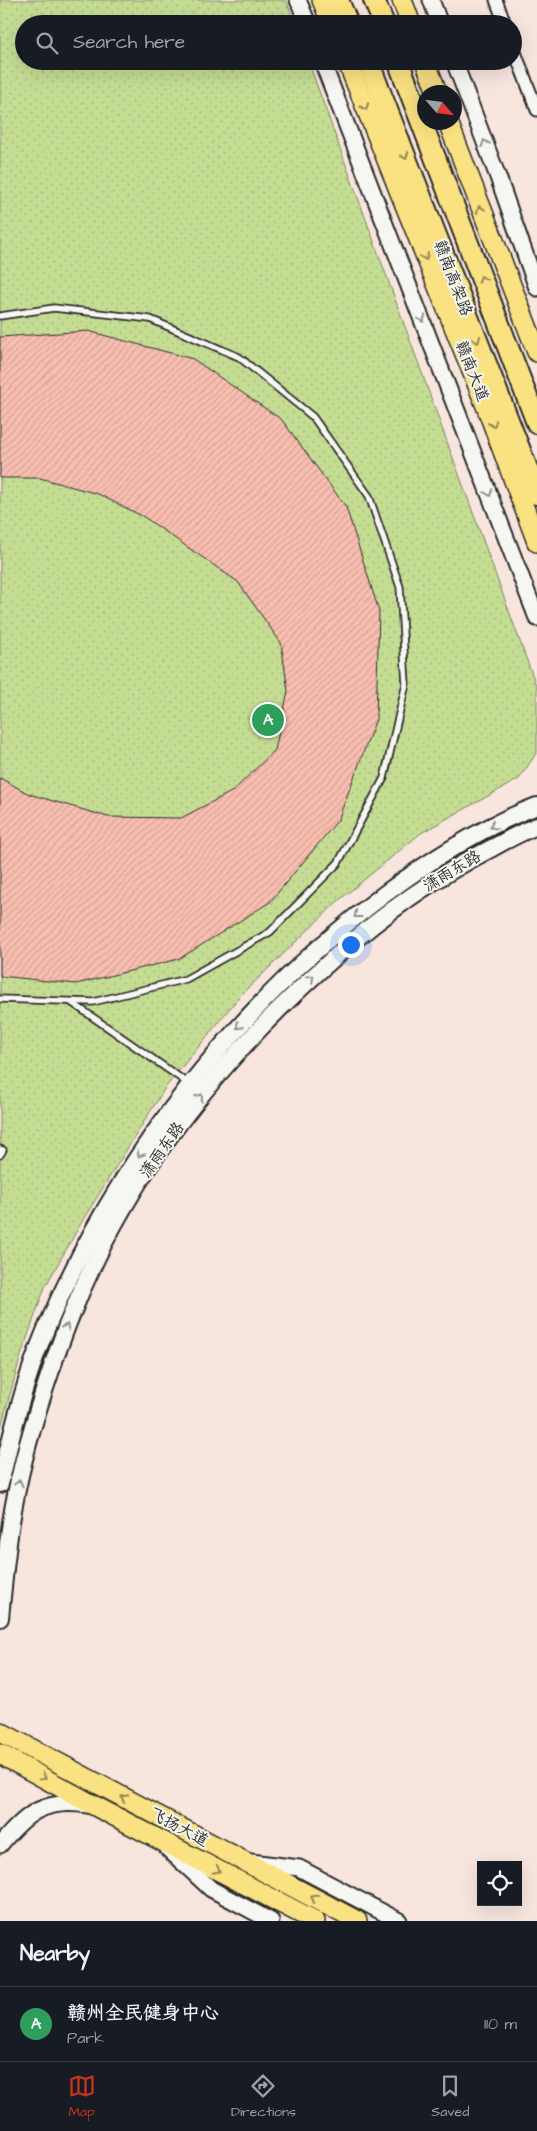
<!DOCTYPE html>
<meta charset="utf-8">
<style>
:root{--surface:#171b24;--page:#20242c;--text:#f1f3f6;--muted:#9ea1a6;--line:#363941;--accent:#c8321e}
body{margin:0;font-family:"Architects Daughter","LXGW WenKai TC",sans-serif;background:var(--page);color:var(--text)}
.controls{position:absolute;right:15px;bottom:15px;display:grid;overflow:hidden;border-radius:0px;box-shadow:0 5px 20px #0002}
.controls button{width:45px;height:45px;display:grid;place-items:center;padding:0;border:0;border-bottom:1px solid var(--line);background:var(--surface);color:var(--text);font:25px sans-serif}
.compass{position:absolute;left:417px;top:85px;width:45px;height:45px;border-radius:50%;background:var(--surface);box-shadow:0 5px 20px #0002;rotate:118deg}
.you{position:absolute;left:350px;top:944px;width:18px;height:18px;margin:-12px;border:4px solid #fff;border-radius:50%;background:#1a73e8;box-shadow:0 0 0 8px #1a73e833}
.badge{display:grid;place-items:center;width:32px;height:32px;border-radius:50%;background:var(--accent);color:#fff;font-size:16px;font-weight:700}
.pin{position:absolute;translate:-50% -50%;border:2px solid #fff;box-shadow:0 1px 5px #0006}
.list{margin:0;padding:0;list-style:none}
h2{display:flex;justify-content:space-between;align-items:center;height:65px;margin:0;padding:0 20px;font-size:21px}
h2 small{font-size:16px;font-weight:400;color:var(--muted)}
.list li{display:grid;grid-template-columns:32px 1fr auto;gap:15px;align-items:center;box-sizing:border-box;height:75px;padding:0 20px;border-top:1px solid var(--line)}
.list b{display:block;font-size:19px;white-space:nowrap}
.list p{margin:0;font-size:16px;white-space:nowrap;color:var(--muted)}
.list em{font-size:16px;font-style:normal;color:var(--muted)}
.icon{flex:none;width:28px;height:28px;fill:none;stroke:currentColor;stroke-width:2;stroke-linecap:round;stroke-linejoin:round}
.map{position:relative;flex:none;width:537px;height:1921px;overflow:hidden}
.search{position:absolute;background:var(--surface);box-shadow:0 5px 20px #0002;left:15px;right:15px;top:15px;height:55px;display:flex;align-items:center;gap:12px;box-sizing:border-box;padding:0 18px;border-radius:28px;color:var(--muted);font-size:19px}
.sheet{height:140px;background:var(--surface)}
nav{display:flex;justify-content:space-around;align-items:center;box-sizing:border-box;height:70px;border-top:1px solid var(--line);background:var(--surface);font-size:14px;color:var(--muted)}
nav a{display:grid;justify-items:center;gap:2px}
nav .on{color:var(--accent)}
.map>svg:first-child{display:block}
.park{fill:url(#park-dots);stroke:#78845f}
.building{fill:url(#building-hatch);stroke:#2b2b2b}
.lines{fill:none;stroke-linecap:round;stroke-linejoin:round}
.service-casing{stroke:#2b2b2b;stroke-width:9}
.minor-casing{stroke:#2b2b2b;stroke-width:15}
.tertiary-casing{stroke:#2b2b2b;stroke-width:19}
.secondary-casing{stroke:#2b2b2b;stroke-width:20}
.primary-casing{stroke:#2b2b2b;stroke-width:22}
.trunk-casing{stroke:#2b2b2b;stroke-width:24}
.service{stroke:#f6f6f2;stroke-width:5.5}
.minor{stroke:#f6f6f2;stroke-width:11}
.tertiary{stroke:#f6f6f2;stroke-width:15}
.secondary{stroke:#f6f6f2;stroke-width:16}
.primary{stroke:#fae181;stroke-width:19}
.trunk{stroke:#fae181;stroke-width:20}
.oneway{stroke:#928656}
.oneway2{stroke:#90908e}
.labels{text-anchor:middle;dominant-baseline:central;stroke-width:4;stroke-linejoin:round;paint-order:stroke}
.street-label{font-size:16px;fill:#2b2b2b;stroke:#f6f6f2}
</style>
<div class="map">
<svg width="537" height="1921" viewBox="0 0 537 1921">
<defs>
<pattern id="park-dots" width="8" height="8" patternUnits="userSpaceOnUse" patternTransform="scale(1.25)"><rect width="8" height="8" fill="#c5dd93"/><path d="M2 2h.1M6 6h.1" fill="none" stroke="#a9be7f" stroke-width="1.8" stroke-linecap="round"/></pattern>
<pattern id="building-hatch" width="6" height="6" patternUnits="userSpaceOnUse" patternTransform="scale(1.25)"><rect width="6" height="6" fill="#f8beb0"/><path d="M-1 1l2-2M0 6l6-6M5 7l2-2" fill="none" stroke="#d5a398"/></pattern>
</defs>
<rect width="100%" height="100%" fill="#f7e5de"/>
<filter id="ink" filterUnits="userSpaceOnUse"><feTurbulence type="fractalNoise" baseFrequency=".02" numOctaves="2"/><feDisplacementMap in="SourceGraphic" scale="10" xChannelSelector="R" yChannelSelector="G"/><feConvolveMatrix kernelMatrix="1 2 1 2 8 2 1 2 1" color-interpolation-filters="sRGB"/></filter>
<g filter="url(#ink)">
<path class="park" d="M 0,0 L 286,0 L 295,24 L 24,24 L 24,61 L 308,61 L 537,688 L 537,752 L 519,779 L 421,833 L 337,902 L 239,997 L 165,1088 L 84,1218 L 45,1287 L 21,1355 L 0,1430 Z"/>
<path class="building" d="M 88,331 L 193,359 L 282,420 L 346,507 L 379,611 L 376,719 L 338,820 L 270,902 L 179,959 L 76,984 L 0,976 L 0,778 L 29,794 L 108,817 L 181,818 L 233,791 L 275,750 L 288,691 L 281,643 L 238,582 L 144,517 L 98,494 L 40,478 L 0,478 L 0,337 Z"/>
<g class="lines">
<defs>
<g id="service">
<path d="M 0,316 L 54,308 L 150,319 L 239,357 L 313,417 L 369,496 L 400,587 L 406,684 L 384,778 L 338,863 L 270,932 L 186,979 L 93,1002 L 0,999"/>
<path d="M 71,1002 L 189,1084"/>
<path d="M 0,1149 L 3,1150 L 0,1155"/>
</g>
<g id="minor">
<path d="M 496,0 L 505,24"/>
<path d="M 513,47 L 537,110"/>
</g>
<g id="tertiary">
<path d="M 298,0 L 308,24"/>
<path d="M 431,0 L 440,24"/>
<path d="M 322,61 L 537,618"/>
<path d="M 454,61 L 498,177 L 537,288"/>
<path d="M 0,1845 C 26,1813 45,1798 88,1805"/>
<path d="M 168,1849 L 211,1889 L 271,1921"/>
<path d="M 251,1862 L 299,1868 L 399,1921"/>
</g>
<g id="secondary">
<path d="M 0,1484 C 12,1432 25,1378 46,1329 C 118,1157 237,1005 386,893 C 432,859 483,826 537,806"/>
<path d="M 0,1618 C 3,1586 6,1554 11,1522 C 18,1478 30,1433 44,1391 C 64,1328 89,1267 122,1210 C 176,1115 253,1029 335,957 C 383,914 435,877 492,848 C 507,840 521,832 537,826"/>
</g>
<g id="primary">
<path d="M 322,0 L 332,24"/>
<path d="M 402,0 L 411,24"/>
<path d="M 347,61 L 486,406 L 537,542"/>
<path d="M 425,61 L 437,92"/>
<path d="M 448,122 L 537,352"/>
<path d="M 0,1732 L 357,1921"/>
<path d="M 0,1754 L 95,1806 L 315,1921"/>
</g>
<g id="trunk">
<path d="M 338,0 L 348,24"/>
<path d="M 374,0 L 384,24"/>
<path d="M 368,61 L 537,494"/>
<path d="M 398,61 L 537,423"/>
</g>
</defs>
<use href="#service" class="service-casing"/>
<use href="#minor" class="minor-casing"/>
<use href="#tertiary" class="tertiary-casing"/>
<use href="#secondary" class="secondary-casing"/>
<use href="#primary" class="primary-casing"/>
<use href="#trunk" class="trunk-casing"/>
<use href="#service" class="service"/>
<use href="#minor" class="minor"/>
<use href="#tertiary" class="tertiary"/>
<use href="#secondary" class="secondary"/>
<use href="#primary" class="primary"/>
<use href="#trunk" class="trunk"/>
</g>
<defs><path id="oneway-chevron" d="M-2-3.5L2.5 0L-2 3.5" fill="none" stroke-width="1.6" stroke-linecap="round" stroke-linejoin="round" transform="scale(1.25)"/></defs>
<g class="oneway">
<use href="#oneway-chevron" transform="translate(365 107) rotate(68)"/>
<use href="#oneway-chevron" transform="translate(405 156) rotate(69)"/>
<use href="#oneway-chevron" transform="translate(480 209) rotate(-112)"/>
<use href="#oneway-chevron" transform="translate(425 257) rotate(68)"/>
<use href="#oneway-chevron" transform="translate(482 279) rotate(-111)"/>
<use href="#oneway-chevron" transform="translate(477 340) rotate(69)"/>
<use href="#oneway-chevron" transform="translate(493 424) rotate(70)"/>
<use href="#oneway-chevron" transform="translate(43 1777) rotate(29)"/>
<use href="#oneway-chevron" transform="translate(124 1798) rotate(-152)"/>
<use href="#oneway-chevron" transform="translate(217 1870) rotate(28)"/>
<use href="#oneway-chevron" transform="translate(314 1898) rotate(-152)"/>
</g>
<g class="oneway2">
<use href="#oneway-chevron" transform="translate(485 143) rotate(-111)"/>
<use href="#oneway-chevron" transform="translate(422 319) rotate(69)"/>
<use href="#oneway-chevron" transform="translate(489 493) rotate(69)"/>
<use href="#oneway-chevron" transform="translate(493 826) rotate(151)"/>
<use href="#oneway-chevron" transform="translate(357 915) rotate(142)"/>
<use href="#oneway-chevron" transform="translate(311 978) rotate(-43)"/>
<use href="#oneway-chevron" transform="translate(239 1026) rotate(134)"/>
<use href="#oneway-chevron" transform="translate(200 1097) rotate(-52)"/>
<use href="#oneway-chevron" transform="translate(140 1154) rotate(123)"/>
<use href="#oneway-chevron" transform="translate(66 1327) rotate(-66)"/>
<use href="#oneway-chevron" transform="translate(19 1483) rotate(-77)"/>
</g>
</g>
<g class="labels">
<g class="street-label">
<text transform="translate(453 278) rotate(69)">赣南高架路</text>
<text transform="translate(472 371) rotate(68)">赣南大道</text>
<text transform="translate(452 871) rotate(-31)">潇雨东路</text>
<text transform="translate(162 1150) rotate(-55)">潇雨东路</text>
<text transform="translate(179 1827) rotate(28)">飞扬大道</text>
</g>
</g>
</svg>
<div class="controls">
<button><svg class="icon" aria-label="locate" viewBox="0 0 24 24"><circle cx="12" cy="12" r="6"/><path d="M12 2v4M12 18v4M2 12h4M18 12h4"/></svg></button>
</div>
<svg class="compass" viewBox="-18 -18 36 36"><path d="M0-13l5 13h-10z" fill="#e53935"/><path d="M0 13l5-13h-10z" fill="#9ea1a6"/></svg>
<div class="you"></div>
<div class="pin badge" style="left:268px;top:720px;background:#2e9e5b">A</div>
<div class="search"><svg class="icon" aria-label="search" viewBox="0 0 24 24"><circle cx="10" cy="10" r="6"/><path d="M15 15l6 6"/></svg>Search here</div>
</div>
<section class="sheet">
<h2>Nearby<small></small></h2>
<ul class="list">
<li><span class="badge" style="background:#2e9e5b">A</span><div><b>赣州全民健身中心</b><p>Park</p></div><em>110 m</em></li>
</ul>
</section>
<nav>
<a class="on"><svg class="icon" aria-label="map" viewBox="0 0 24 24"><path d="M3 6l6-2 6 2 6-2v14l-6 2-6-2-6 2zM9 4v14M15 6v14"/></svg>Map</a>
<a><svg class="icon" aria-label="directions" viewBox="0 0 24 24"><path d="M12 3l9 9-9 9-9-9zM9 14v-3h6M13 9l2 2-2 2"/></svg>Directions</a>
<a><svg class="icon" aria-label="saved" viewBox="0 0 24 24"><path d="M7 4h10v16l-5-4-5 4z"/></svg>Saved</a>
</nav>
